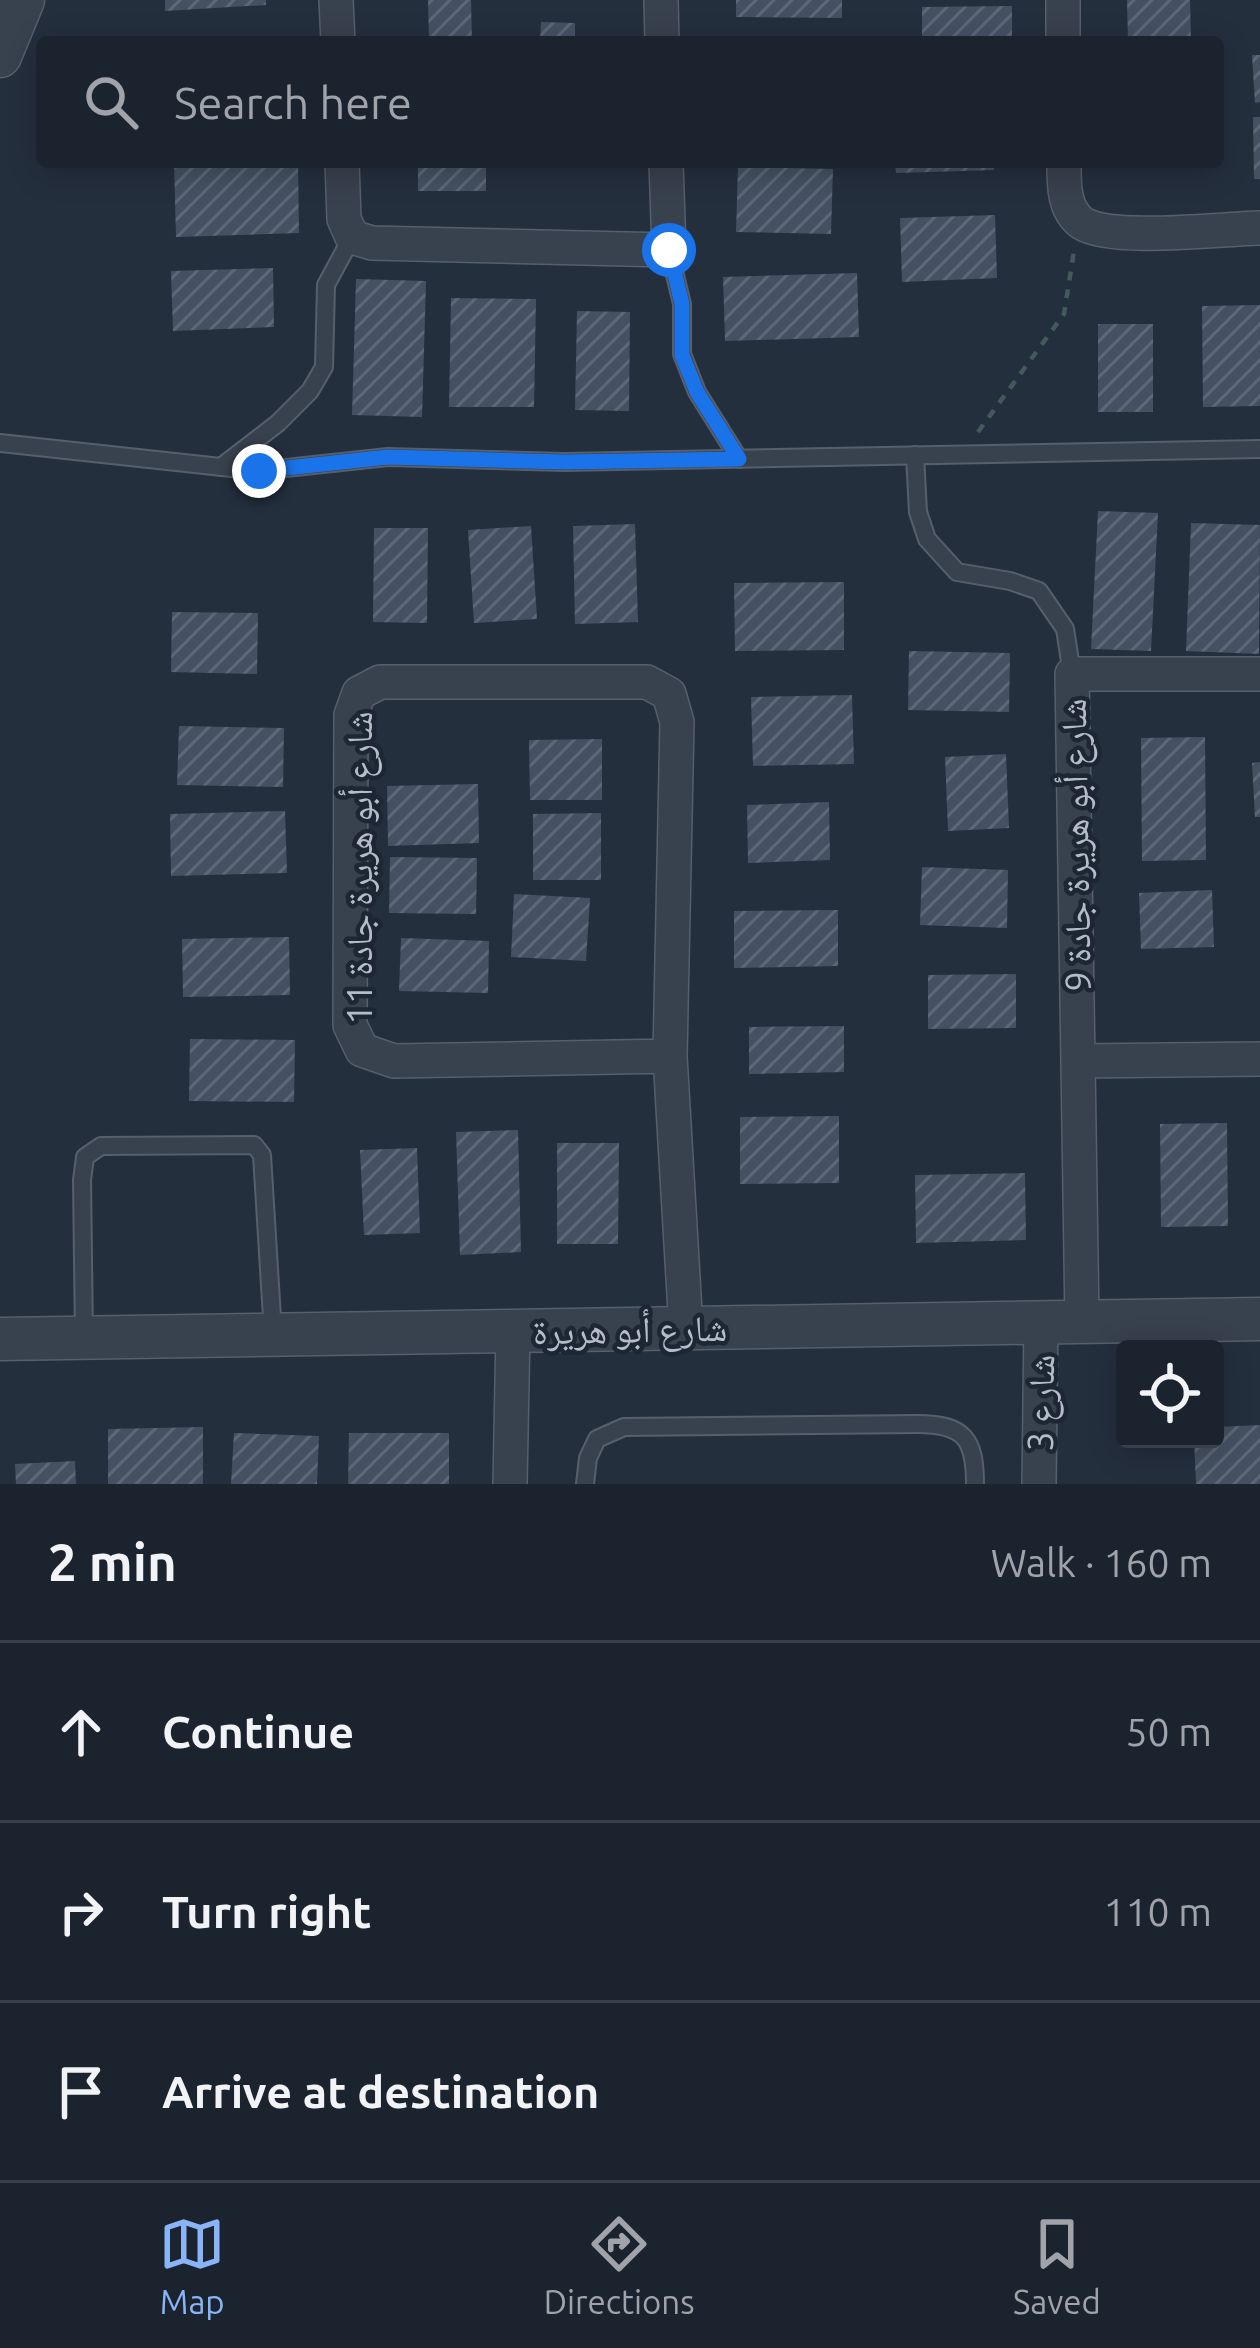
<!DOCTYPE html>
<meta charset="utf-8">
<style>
:root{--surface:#1b232e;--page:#282f3a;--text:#f1f3f6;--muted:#a0a4aa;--line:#39404a;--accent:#8ab4f8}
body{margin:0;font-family:Ubuntu,"Noto Naskh Arabic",sans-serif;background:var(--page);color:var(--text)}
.controls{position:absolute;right:36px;bottom:36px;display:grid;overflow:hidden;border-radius:12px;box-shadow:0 6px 30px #0003}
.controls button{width:108px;height:108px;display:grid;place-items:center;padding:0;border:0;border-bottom:3px solid var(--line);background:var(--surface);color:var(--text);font:60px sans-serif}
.stop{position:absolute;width:36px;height:36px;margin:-27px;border:9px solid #1a73e8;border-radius:50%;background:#fff}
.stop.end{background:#1a73e8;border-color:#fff;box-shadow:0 3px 12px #0008}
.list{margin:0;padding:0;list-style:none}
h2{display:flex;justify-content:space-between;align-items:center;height:156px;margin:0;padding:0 48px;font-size:51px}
h2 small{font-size:39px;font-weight:400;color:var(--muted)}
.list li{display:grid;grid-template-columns:78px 1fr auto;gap:36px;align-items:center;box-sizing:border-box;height:180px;padding:0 48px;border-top:3px solid var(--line)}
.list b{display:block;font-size:45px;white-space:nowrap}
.list em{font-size:39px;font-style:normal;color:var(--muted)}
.icon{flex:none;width:66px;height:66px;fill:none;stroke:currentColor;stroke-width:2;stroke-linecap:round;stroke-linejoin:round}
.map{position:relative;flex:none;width:1260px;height:1484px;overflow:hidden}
.search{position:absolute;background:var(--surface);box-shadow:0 6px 30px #0003;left:36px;right:36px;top:36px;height:132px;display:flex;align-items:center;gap:30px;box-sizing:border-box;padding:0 42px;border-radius:12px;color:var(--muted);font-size:45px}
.sheet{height:696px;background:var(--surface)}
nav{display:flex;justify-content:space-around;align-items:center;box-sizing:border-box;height:168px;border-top:3px solid var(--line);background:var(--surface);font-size:33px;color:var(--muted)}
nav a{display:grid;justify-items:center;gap:6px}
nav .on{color:var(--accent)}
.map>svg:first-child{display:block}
.building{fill:url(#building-hatch)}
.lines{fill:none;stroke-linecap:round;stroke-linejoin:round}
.service-casing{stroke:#565f6c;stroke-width:20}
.minor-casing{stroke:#565f6c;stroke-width:36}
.tertiary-casing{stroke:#565f6c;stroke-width:45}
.path{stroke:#44595c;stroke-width:4.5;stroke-dasharray:9 9;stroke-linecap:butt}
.service{stroke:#38414e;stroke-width:16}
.minor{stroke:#38414e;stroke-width:33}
.tertiary{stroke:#38414e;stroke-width:42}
.route{stroke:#1a73e8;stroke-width:15}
.labels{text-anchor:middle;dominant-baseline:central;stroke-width:9;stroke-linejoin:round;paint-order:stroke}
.street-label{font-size:36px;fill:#b4bcc9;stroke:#1d2633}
</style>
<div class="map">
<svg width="1260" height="1484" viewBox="0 0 1260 1484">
<defs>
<pattern id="building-hatch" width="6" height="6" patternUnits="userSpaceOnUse" patternTransform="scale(3)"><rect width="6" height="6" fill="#455162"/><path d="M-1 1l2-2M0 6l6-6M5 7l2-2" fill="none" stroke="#5d6877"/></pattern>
</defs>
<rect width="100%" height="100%" fill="#242f3e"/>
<g class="building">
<path d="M 165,0 L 266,0 L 266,5 L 165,11 Z"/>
<path d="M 428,0 L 471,0 L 472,42 L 429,42 Z"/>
<path d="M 736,0 L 842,0 L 842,18 L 736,17 Z"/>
<path d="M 1127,0 L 1190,0 L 1191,42 L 1128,42 Z"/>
<path d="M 1012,6 L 1012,42 L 922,42 L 922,7 Z"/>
<path d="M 541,22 L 575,23 L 575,42 L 540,42 Z"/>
<path d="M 1252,55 L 1260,55 L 1260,102 L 1255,103 Z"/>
<path d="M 1253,117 L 1260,117 L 1260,179 L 1254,179 Z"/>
<path d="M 174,162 L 298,162 L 299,233 L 176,237 Z"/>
<rect x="418" y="162" width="68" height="29"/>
<path d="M 895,162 L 994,162 L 994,170 L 896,173 Z"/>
<path d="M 738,167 L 833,169 L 831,234 L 736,232 Z"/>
<path d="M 995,215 L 997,278 L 902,282 L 900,218 Z"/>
<path d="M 273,268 L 274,327 L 173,331 L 171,271 Z"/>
<path d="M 857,273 L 859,337 L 725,341 L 723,277 Z"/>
<path d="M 356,279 L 426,281 L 422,417 L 352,415 Z"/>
<path d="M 451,298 L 536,299 L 534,407 L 449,407 Z"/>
<path d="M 1260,305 L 1260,406 L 1203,407 L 1202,306 Z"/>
<path d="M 577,311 L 630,312 L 629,411 L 575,410 Z"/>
<rect x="1098" y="324" width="55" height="88"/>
<path d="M 1098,511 L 1158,513 L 1151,651 L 1091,649 Z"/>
<path d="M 1191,523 L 1260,525 L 1259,654 L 1186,651 Z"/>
<path d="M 635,524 L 638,622 L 575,624 L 573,526 Z"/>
<path d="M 531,526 L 537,619 L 474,623 L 468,530 Z"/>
<path d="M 374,528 L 428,528 L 427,623 L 373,622 Z"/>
<path d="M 844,582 L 844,650 L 735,651 L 734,583 Z"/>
<path d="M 172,612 L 258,613 L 257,674 L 171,672 Z"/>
<path d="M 909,651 L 1010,653 L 1009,712 L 908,710 Z"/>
<path d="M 852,695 L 854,764 L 753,766 L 751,697 Z"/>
<path d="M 179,726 L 284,728 L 283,787 L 177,785 Z"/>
<path d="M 1205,737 L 1206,860 L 1142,861 L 1141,738 Z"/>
<path d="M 602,739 L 602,800 L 530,800 L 529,740 Z"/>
<path d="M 1006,754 L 1009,828 L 948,831 L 945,757 Z"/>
<path d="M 1260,762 L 1260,817 L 1255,817 L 1252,763 Z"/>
<path d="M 478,784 L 479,843 L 388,846 L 387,786 Z"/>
<path d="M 829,802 L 830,860 L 748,863 L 747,805 Z"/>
<path d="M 285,811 L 287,873 L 171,876 L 170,814 Z"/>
<path d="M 601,813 L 601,880 L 533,880 L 533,814 Z"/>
<path d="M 390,857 L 477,858 L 476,914 L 389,913 Z"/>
<path d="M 922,867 L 1008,870 L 1007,928 L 920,925 Z"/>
<path d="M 1212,890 L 1214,947 L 1141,949 L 1139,893 Z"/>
<path d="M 514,894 L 590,898 L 586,961 L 511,957 Z"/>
<path d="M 838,910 L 838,966 L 734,968 L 734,911 Z"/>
<path d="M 289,937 L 290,995 L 183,997 L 182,939 Z"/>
<path d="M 401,938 L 489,941 L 488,993 L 399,991 Z"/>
<path d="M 1016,974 L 1016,1028 L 928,1029 L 928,975 Z"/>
<path d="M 844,1026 L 844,1072 L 749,1074 L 749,1027 Z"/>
<path d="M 190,1039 L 295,1040 L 294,1102 L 189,1101 Z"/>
<path d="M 839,1116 L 839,1183 L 740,1184 L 740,1117 Z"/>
<path d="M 1227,1123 L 1228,1226 L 1161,1227 L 1160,1124 Z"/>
<path d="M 518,1130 L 521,1252 L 460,1255 L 456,1132 Z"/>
<path d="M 557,1143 L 619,1143 L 618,1244 L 557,1244 Z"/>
<path d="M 417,1148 L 420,1233 L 364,1235 L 360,1150 Z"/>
<path d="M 1025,1173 L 1026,1240 L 916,1243 L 915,1175 Z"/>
<path d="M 1260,1425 L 1260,1484 L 1196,1484 L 1194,1439 L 1215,1439 L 1215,1427 Z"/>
<path d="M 203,1427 L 203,1484 L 108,1484 L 108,1429 Z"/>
<path d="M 234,1433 L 319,1436 L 317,1484 L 231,1484 Z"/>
<path d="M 349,1433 L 449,1433 L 449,1484 L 348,1484 Z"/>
<path d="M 75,1461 L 76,1484 L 16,1484 L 15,1464 Z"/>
</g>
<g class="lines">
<defs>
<g id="service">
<path d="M 669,250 L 682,304 L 682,354 L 697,392 L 739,459"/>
<path d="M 0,443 L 258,471 L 388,457 L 565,462 L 1260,449"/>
<path d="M 915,455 L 918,512 L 927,539 L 957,572 L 1010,581 L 1039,591 L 1065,629 L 1072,674"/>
<path d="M 221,467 L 278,423 L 310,391 L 324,367 L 326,285 L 352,237"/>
<path d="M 84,1337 L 82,1180 L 85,1157 L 101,1146 L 254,1145 L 262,1155 L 273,1334"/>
<path d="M 585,1484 L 588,1458 L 597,1439 L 624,1427 L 918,1424 C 965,1424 975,1440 975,1484"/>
</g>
<g id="minor">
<path d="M 336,0 L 338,42"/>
<path d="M 661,0 L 662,42"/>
<path d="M 1063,0 L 1063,42"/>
<path d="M 342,162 L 344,219 L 352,237 L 372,243 L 669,250 L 666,162"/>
<path d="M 1064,162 C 1064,183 1063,209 1082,223 C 1111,242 1221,229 1260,228"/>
<path d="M 670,1056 L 394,1061 L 362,1050 L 350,1025 L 351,715 L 359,693 L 380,682 L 647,682 L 669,694 L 677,722 L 670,1056 L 686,1329"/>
<path d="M 1079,1061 L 1260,1059"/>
<path d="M 1082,1322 L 1072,674 L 1260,674"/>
<path d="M 510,1484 L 513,1331"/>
<path d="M 1039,1484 L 1041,1322"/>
</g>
<g id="tertiary">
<path d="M 0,56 L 23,0"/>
<path d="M 0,1339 L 1260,1319"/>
</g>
</defs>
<use href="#service" class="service-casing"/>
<use href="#minor" class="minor-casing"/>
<use href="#tertiary" class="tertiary-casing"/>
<path class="path" d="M 978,432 L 1064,314 L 1074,251"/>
<use href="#service" class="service"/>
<use href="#minor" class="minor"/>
<use href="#tertiary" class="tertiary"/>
</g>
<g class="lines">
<path class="route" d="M 259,471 L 388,457 L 565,462 L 739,459 L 697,392 L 682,355 L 682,304 L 669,250"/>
</g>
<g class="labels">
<g class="street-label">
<text transform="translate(1075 845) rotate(-91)">شارع أبو هريرة جادة 9</text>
<text transform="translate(358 868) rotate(-90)">شارع أبو هريرة جادة 11</text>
<text transform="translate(630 1329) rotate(-1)">شارع أبو هريرة</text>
<text transform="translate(1040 1403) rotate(-89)">شارع 3</text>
</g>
</g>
</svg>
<div class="controls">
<button><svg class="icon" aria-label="locate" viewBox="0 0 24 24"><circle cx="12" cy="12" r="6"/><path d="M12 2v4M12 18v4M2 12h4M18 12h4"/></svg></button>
</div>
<div class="stop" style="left:669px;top:250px"></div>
<div class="stop end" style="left:259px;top:471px"></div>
<div class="search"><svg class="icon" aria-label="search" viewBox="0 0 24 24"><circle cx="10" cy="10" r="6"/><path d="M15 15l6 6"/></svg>Search here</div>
</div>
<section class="sheet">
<h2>2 min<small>Walk · 160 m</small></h2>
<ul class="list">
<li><svg class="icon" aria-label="ahead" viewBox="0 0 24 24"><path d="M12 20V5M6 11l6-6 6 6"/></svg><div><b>Continue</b></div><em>50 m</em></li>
<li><svg class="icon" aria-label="right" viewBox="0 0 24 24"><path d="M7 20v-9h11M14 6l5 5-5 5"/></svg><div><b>Turn right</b></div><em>110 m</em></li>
<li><svg class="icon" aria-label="arrive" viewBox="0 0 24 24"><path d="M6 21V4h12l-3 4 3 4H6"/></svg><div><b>Arrive at destination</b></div></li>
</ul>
</section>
<nav>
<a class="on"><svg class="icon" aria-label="map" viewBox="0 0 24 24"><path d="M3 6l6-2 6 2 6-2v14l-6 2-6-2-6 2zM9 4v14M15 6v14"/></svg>Map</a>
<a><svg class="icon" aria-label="directions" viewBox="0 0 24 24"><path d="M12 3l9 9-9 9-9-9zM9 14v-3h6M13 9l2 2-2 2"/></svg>Directions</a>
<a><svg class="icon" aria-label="saved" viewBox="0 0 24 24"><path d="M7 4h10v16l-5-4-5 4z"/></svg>Saved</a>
</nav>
